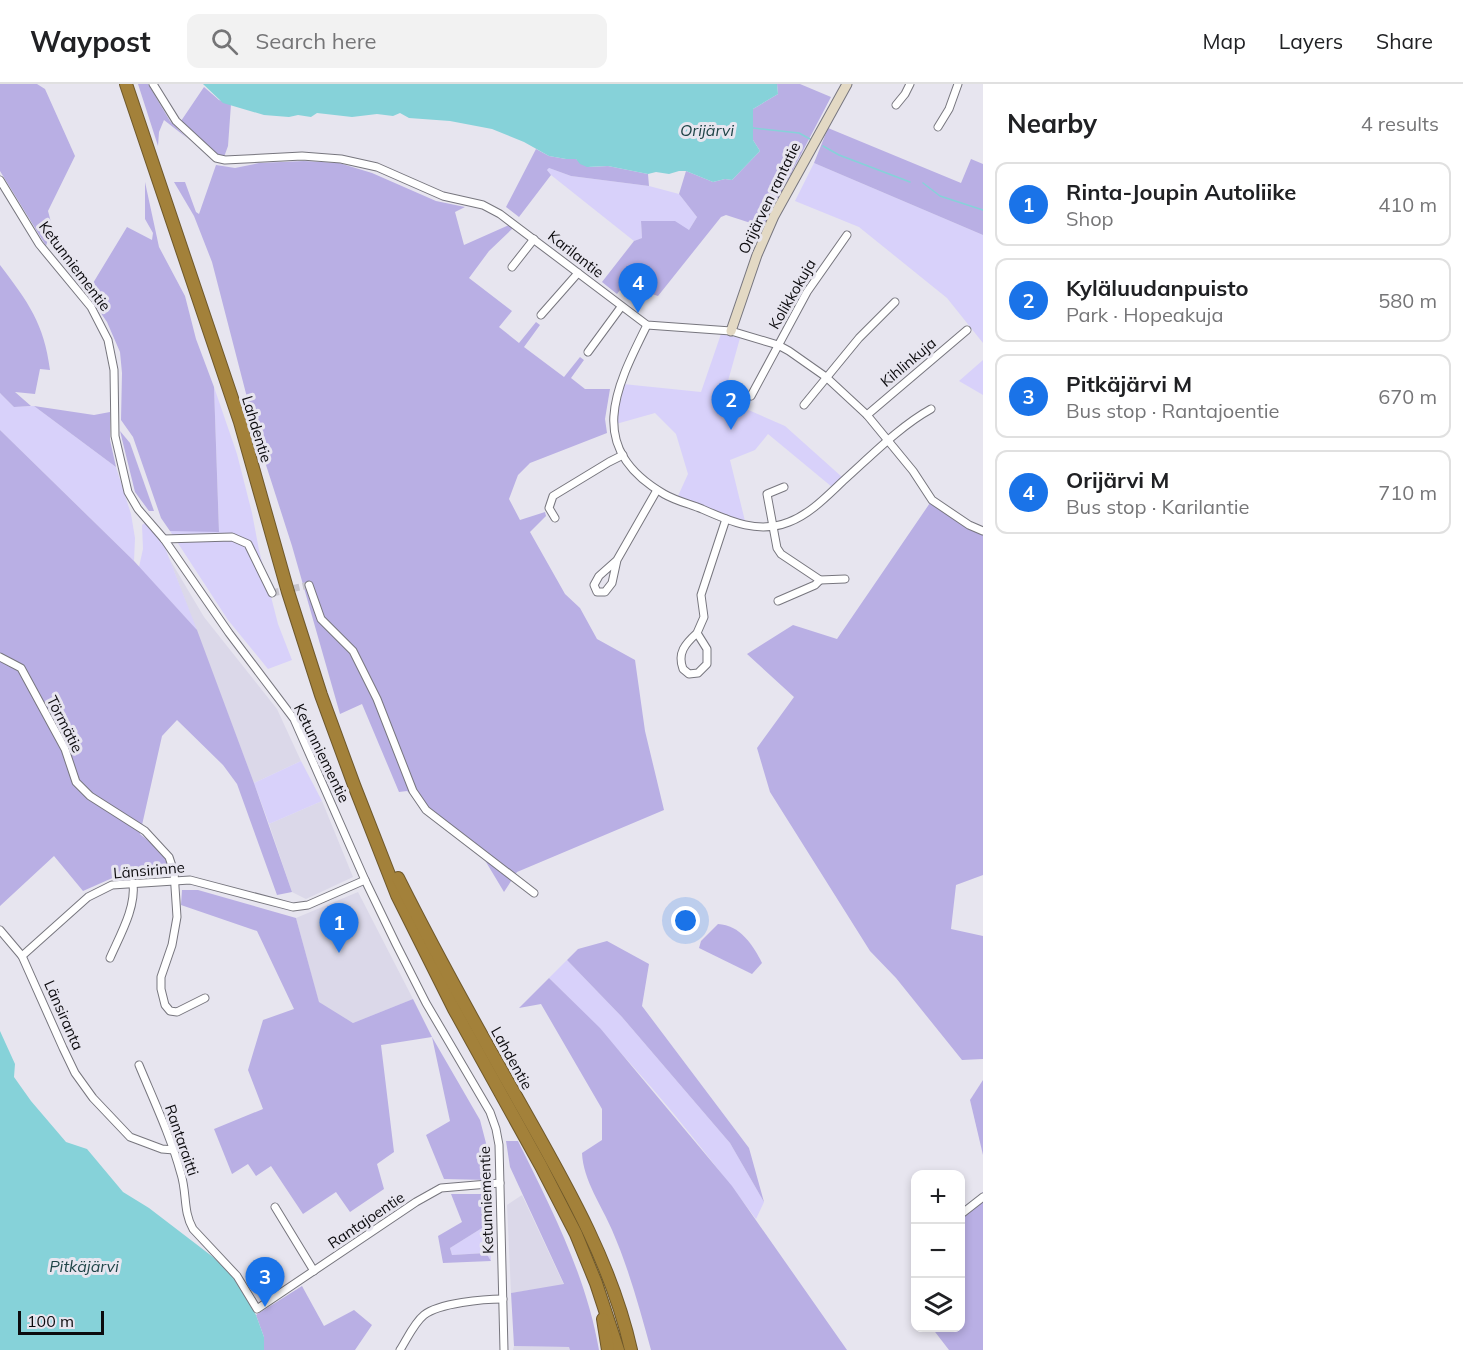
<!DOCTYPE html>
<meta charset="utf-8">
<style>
:root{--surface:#fff;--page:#f2f2f2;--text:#202124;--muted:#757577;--line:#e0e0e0;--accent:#1a73e8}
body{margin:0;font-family:Mulish,sans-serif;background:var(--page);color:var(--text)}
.controls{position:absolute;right:18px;bottom:18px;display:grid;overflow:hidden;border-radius:12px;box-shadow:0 3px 9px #0003}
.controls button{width:54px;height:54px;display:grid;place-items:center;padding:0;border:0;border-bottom:2px solid var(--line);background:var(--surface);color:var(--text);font:30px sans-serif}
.scale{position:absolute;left:18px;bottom:15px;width:86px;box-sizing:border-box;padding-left:6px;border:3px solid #0c0b0e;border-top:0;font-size:16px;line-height:21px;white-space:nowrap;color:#0c0b0e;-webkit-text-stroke:4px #e7e5ef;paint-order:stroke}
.you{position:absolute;left:686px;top:837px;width:21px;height:21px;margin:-15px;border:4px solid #fff;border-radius:50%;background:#1a73e8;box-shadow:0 0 0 9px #1a73e833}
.badge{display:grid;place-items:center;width:39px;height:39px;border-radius:50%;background:var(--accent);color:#fff;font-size:20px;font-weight:700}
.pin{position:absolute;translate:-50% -50px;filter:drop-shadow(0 2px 3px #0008)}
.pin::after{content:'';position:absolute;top:32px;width:21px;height:18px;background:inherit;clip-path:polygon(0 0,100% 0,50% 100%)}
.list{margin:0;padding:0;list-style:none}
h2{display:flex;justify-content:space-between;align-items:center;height:78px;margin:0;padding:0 24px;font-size:26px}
h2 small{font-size:20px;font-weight:400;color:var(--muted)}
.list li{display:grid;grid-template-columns:39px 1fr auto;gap:18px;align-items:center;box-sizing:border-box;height:84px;margin:0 12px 12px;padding:0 12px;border:2px solid var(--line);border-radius:12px}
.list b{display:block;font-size:22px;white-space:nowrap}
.list p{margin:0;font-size:20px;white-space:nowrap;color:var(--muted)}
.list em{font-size:20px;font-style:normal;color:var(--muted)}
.icon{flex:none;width:33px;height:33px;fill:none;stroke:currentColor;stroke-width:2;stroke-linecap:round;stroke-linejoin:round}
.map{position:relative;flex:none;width:983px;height:1266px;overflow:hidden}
header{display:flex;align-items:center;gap:36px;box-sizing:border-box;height:84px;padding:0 30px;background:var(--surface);border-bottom:2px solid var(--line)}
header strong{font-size:28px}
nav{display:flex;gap:33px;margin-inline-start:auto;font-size:21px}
.search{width:420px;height:54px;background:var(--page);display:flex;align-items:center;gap:15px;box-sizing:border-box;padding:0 21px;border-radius:12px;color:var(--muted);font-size:22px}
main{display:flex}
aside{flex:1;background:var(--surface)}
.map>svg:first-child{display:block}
.built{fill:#dbd8e9}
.green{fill:#d8d1fa}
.forest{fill:#b9afe4}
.water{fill:#86d2d9}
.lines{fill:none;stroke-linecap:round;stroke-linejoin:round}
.stream{stroke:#86d2d9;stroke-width:1.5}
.street-tunnel{stroke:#c6c4cd;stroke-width:7;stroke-dasharray:7 3.5;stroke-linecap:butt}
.street-casing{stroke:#77767e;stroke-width:9}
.secondary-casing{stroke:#77767e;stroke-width:11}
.highway-casing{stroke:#6e582b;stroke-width:14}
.street{stroke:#fff;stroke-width:7}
.secondary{stroke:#e3d9c4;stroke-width:9}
.highway{stroke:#a3813a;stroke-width:12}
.labels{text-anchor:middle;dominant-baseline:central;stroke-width:6;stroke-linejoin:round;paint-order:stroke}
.street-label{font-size:15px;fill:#0c0b0e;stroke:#e7e5ef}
.water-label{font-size:16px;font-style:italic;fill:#1f4447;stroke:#e7e5ef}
</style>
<header>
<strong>Waypost</strong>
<div class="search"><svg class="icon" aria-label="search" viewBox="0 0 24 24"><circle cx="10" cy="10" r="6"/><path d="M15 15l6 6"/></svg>Search here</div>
<nav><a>Map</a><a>Layers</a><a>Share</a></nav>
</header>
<main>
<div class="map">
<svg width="983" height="1266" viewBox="0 0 983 1266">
<rect width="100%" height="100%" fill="#e7e5ef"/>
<g class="built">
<path d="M 169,474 L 204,533 L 277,625 L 301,677 L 254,699 Z"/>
<path d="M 322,717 L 353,793 L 306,815 L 292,808 L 269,740 Z"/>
<path d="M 358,808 L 413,915 L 353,939 L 319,919 L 296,834 Z"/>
<path d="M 522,1111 L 564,1201 L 511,1209 L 507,1121 Z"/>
<path d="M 514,1262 L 570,1263 L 570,1266 L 513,1266 Z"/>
</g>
<g class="green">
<path d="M 814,79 L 983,151 L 983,259 L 947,214 L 859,143 L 795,117 Z"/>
<path d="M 549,84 L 571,92 L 649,102 L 679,110 L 697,133 L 689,146 L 641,137 L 642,154 L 634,157 L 551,91 L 547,86 Z"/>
<path d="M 721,250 L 740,254 L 723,315 L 785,342 L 842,393 L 832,403 L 768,350 L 755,366 L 730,376 L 745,437 L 730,433 L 678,412 L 688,390 L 676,350 L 655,329 L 616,340 L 623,300 L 701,308 Z"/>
<path d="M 983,276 L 983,311 L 959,297 Z"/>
<path d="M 214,303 L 237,370 L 252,429 L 259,466 L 278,540 L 292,576 L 268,585 L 228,536 L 170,447 L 219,447 Z"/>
<path d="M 0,309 L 14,323 L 34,322 L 116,383 L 131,430 L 135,454 L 134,477 L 0,346 Z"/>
<path d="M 145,439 L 164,461 L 197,546 L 139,483 L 143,465 L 142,441 Z"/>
<path d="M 301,677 L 322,717 L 269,740 L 254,699 Z"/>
<path d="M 567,876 L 622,933 L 730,1059 L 764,1118 L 756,1135 C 693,1050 625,968 549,894 Z"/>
<path d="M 490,1139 L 491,1177 L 486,1169 L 452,1171 L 450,1164 Z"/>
</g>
<g class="forest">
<path d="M 0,0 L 37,0 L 45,5 L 75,72 L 48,127 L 52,142 L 46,162 L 0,87 Z"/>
<path d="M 138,0 L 148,0 L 170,37 L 187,54 L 164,36 L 159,48 L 158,62 Z"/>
<path d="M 777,0 L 800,0 L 831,13 L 763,143 L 726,131 L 721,133 L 658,212 L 652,210 L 630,193 L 617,210 L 602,198 L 634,157 L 642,154 L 641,137 L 675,137 L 689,146 L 697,133 L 679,110 L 686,87 L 713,98 L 725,95 L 732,96 L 760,67 L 753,56 L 753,25 L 778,10 Z"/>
<path d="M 204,3 L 219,16 L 231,20 L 228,62 L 224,73 L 216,70 L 181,37 Z"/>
<path d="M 828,44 L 961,99 L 971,75 L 983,80 L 983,151 L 814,79 Z"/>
<path d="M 536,65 L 549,72 L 566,75 L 576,75 L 590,83 L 608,82 L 648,90 L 649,102 L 571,92 L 549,84 L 547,86 L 551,91 L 519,133 L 506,123 Z"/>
<path d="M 304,77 L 339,79 L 372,89 L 436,117 L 465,123 L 455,128 L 464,161 L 509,141 L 513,144 L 489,167 L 469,194 L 512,227 L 499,243 L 519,259 L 536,238 L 540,241 L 524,263 L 564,293 L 580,273 L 584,276 L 571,294 L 585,305 L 610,305 L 605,335 L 607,349 L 530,379 L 518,391 L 509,415 L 520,436 L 545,428 L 546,432 L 530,448 L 565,510 L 580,524 L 597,555 L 635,576 L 645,647 L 664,726 L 517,788 L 504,808 L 480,768 L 407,707 L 399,708 L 362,620 L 340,630 L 292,462 L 258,356 L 212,178 L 194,132 L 174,98 L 185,98 L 196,128 L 199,130 L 216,81 L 235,84 L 259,79 Z"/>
<path d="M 145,98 L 159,163 L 185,212 L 196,255 L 214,303 L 219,448 L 170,447 L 161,434 L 133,353 L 121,336 L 122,289 L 120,268 L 107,238 L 87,209 L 127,143 L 152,156 L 153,149 L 145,135 Z"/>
<path d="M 0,181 C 28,218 44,239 50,286 L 40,285 L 35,310 L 15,308 L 31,322 L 14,323 L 0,309 Z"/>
<path d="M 34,322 L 94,331 L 110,328 L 110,356 L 116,383 Z"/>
<path d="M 0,346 L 134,477 L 197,546 L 254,699 L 292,808 L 277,811 L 237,700 L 223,681 L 177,636 L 162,652 L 140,750 C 155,762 169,770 168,791 L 126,788 L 83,807 L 54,772 L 0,822 Z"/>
<path d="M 120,347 L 130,359 L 154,427 L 149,427 L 135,408 Z"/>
<path d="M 932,416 L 983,444 L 983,791 L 956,801 L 951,845 L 983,852 L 983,975 L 962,976 L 896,894 L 870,867 L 770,708 L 757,664 L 794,613 L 747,570 L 793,541 L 837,555 Z"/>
<path d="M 182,806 L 198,806 L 296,834 L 319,918 L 353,939 L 413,915 L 432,953 L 480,1036 L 487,1063 L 488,1096 L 444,1095 L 426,1051 L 450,1037 L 432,953 L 381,961 L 394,1068 L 377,1080 L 384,1105 L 350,1128 L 336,1108 L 303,1130 L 271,1082 L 256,1092 L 248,1080 L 232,1090 L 214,1045 L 263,1025 L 248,986 L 263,936 L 294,925 L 257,847 L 181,821 Z"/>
<path d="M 718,840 C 740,841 753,861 762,879 L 752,890 L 699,864 L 701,857 Z"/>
<path d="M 607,857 L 649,880 L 642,922 L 749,1064 L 764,1118 L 730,1059 L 622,933 L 567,876 L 578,865 Z"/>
<path d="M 549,894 L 600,944 L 732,1102 L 847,1266 L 651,1266 C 640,1226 629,1185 612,1146 C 602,1122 583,1096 582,1069 L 602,1056 L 602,1025 L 541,920 L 519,924 Z"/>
<path d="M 983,996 L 983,1071 L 970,1016 Z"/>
<path d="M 506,1057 L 518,1057 C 551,1124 586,1191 599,1266 L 570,1266 L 569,1263 L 514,1262 L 511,1209 L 564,1200 L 510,1083 Z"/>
<path d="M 983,1108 L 983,1266 L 949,1266 L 932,1244 L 960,1244 L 961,1126 Z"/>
<path d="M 451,1110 L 490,1110 L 490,1139 L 450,1164 L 452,1171 L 486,1169 L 491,1177 L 443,1179 L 438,1152 L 462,1138 Z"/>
<path d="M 302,1202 L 324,1242 L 354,1226 L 372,1241 L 355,1266 L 264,1266 L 264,1253 L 256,1231 Z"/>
</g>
<g class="water">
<path d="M 203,0 L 777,0 L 778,10 L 753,25 L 753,56 L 760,67 L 732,96 L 725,95 L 713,98 L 686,87 L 679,87 L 669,90 L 656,88 L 648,90 L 608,82 L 587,83 L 580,80 L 576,75 L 566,75 L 549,72 L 524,58 L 492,45 L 450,37 L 409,34 L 400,29 L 393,32 L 377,30 L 352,33 L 317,29 L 311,33 L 298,31 L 289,33 L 264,31 L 223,19 Z"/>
<path d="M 0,947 L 15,980 L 14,993 L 31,1017 L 66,1058 L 87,1065 L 123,1108 L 149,1124 L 213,1173 L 239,1198 L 256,1231 L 264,1253 L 264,1266 L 0,1266 Z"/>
</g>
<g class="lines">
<g class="stream">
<path d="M 753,44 L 799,49 L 810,55"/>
<path d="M 823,62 L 839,71 L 910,98"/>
<path d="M 923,99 L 940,112 L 983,126"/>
</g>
<path class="street-tunnel" d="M 272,509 L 309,501"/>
<defs>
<g id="street">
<path d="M 153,0 L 176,37 L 216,74 L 225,76 L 302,72 L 341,75 L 377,83 L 443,112 L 483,121 L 500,130 L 647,241 L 731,247 L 778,261 L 789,267 L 826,293 L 867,331 L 913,387 L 932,416 L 969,441 L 983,447"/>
<path d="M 896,21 L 905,10 L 910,0"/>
<path d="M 938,43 L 949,25 L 958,0"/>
<path d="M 0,96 L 39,160 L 91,223 L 108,256 L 114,286 L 115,352 L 128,408 L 138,425 L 164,455 L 229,549 L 294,635 L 365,796 L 396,860 L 426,919 L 490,1028 L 496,1045 L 499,1061 L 504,1266"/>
<path d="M 512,183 L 534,155"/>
<path d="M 541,231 L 578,189"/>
<path d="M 647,241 C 615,305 585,364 664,410 C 676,417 690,420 702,425 C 731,438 759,450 789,438 C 810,430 827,412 843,397 C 870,373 900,342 931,325"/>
<path d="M 588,268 L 621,223"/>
<path d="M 751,312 L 807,208 L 847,151"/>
<path d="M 804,321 L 859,254 L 895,218"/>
<path d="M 867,331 L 967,246"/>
<path d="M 784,403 L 767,410 L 777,464 L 781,470 L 820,496 L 845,495"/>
<path d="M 555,434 L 549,424 L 553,412 L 609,378 L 623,371"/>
<path d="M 164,455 L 232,453 L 248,460 L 272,509"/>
<path d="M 617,476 L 599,492 L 594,501 L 597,508 L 605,508 L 612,499 L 617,476 L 657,406"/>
<path d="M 309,501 L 321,535 L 353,567 L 377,615 L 413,707 L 426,726 L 534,809"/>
<path d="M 778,517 L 815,501 L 820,496"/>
<path d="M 697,549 C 685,560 677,569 683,585 L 689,590 L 698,589 L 707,580 L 707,565 L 697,549 L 704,533 L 701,511 L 726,435"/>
<path d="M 0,573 L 21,584 L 65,665 L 76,698 L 90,712 L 145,747 L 169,773 L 174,788 L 177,833 L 172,861 L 161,893 L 161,905 L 165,921 L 170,927 L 177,928 L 205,914"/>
<path d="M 0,846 L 22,872 L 63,964 L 75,989 L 93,1014 L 130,1053 L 162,1065 L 174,1066"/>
<path d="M 22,872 L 88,813 L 112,801 L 190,796 L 293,823 L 308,821 L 365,796"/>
<path d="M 110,874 C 120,851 136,824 133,799"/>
<path d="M 139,981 C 154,1017 171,1053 181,1090 C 187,1109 183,1128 193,1145 L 237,1192 L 257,1225 L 416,1118 L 441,1104 L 500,1099"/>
<path d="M 275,1123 L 314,1187"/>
<path d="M 960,1131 L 983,1113"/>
<path d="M 400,1266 C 407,1255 414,1239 424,1231 C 439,1219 484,1215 503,1215"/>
</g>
<path id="secondary" d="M 731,247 L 757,171 L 774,132 L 847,0"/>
<g id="highway">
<path d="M 126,0 L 240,338 L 288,508 L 321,611 L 354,701 L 397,811 L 454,925 L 541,1082 L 576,1150 L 596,1199 L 618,1266"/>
<path d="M 398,794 C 435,868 476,942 517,1014 C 562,1094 611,1176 631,1266"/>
<path d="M 603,1235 L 608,1266"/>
</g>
</defs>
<use href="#street" class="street-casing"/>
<use href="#secondary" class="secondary-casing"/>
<use href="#highway" class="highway-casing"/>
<use href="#street" class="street"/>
<use href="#secondary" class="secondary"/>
<use href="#highway" class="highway"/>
</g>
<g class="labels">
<g class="street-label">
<text transform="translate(769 114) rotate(-64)">Orijärven rantatie</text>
<text transform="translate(576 170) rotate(38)">Karilantie</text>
<text transform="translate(75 182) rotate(53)">Ketunniementie</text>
<text transform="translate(792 210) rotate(-60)">Kolikkokuja</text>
<text transform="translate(908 278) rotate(-40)">Kihlinkuja</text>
<text transform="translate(257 345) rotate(73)">Lahdentie</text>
<text transform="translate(65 640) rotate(63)">Törmätie</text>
<text transform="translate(322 669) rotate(64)">Ketunniementie</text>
<text transform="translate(149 786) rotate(-5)">Länsirinne</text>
<text transform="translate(64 931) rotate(66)">Länsiranta</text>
<text transform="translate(512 974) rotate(61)">Lahdentie</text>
<text transform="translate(182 1056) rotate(71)">Rantaraitti</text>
<text transform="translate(486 1116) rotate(-92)">Ketunniementie</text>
<text transform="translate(366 1136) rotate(-34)">Rantajoentie</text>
</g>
<g class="water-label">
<text x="707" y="46">Orijärvi</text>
<text x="84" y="1182">Pitkäjärvi</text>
</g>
</g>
</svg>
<div class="controls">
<button>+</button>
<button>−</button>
<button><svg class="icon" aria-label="layers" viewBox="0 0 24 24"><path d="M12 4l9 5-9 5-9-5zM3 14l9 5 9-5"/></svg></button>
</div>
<div class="scale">100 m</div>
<div class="you"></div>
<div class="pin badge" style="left:339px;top:869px">1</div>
<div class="pin badge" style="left:731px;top:346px">2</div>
<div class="pin badge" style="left:265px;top:1223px">3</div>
<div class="pin badge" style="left:638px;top:229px">4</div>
</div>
<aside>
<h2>Nearby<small>4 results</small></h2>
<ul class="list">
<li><span class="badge">1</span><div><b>Rinta-Joupin Autoliike</b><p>Shop</p></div><em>410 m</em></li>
<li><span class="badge">2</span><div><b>Kyläluudanpuisto</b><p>Park · Hopeakuja</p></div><em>580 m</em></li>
<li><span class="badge">3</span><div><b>Pitkäjärvi M</b><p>Bus stop · Rantajoentie</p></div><em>670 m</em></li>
<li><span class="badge">4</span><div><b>Orijärvi M</b><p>Bus stop · Karilantie</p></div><em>710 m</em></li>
</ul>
</aside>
</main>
